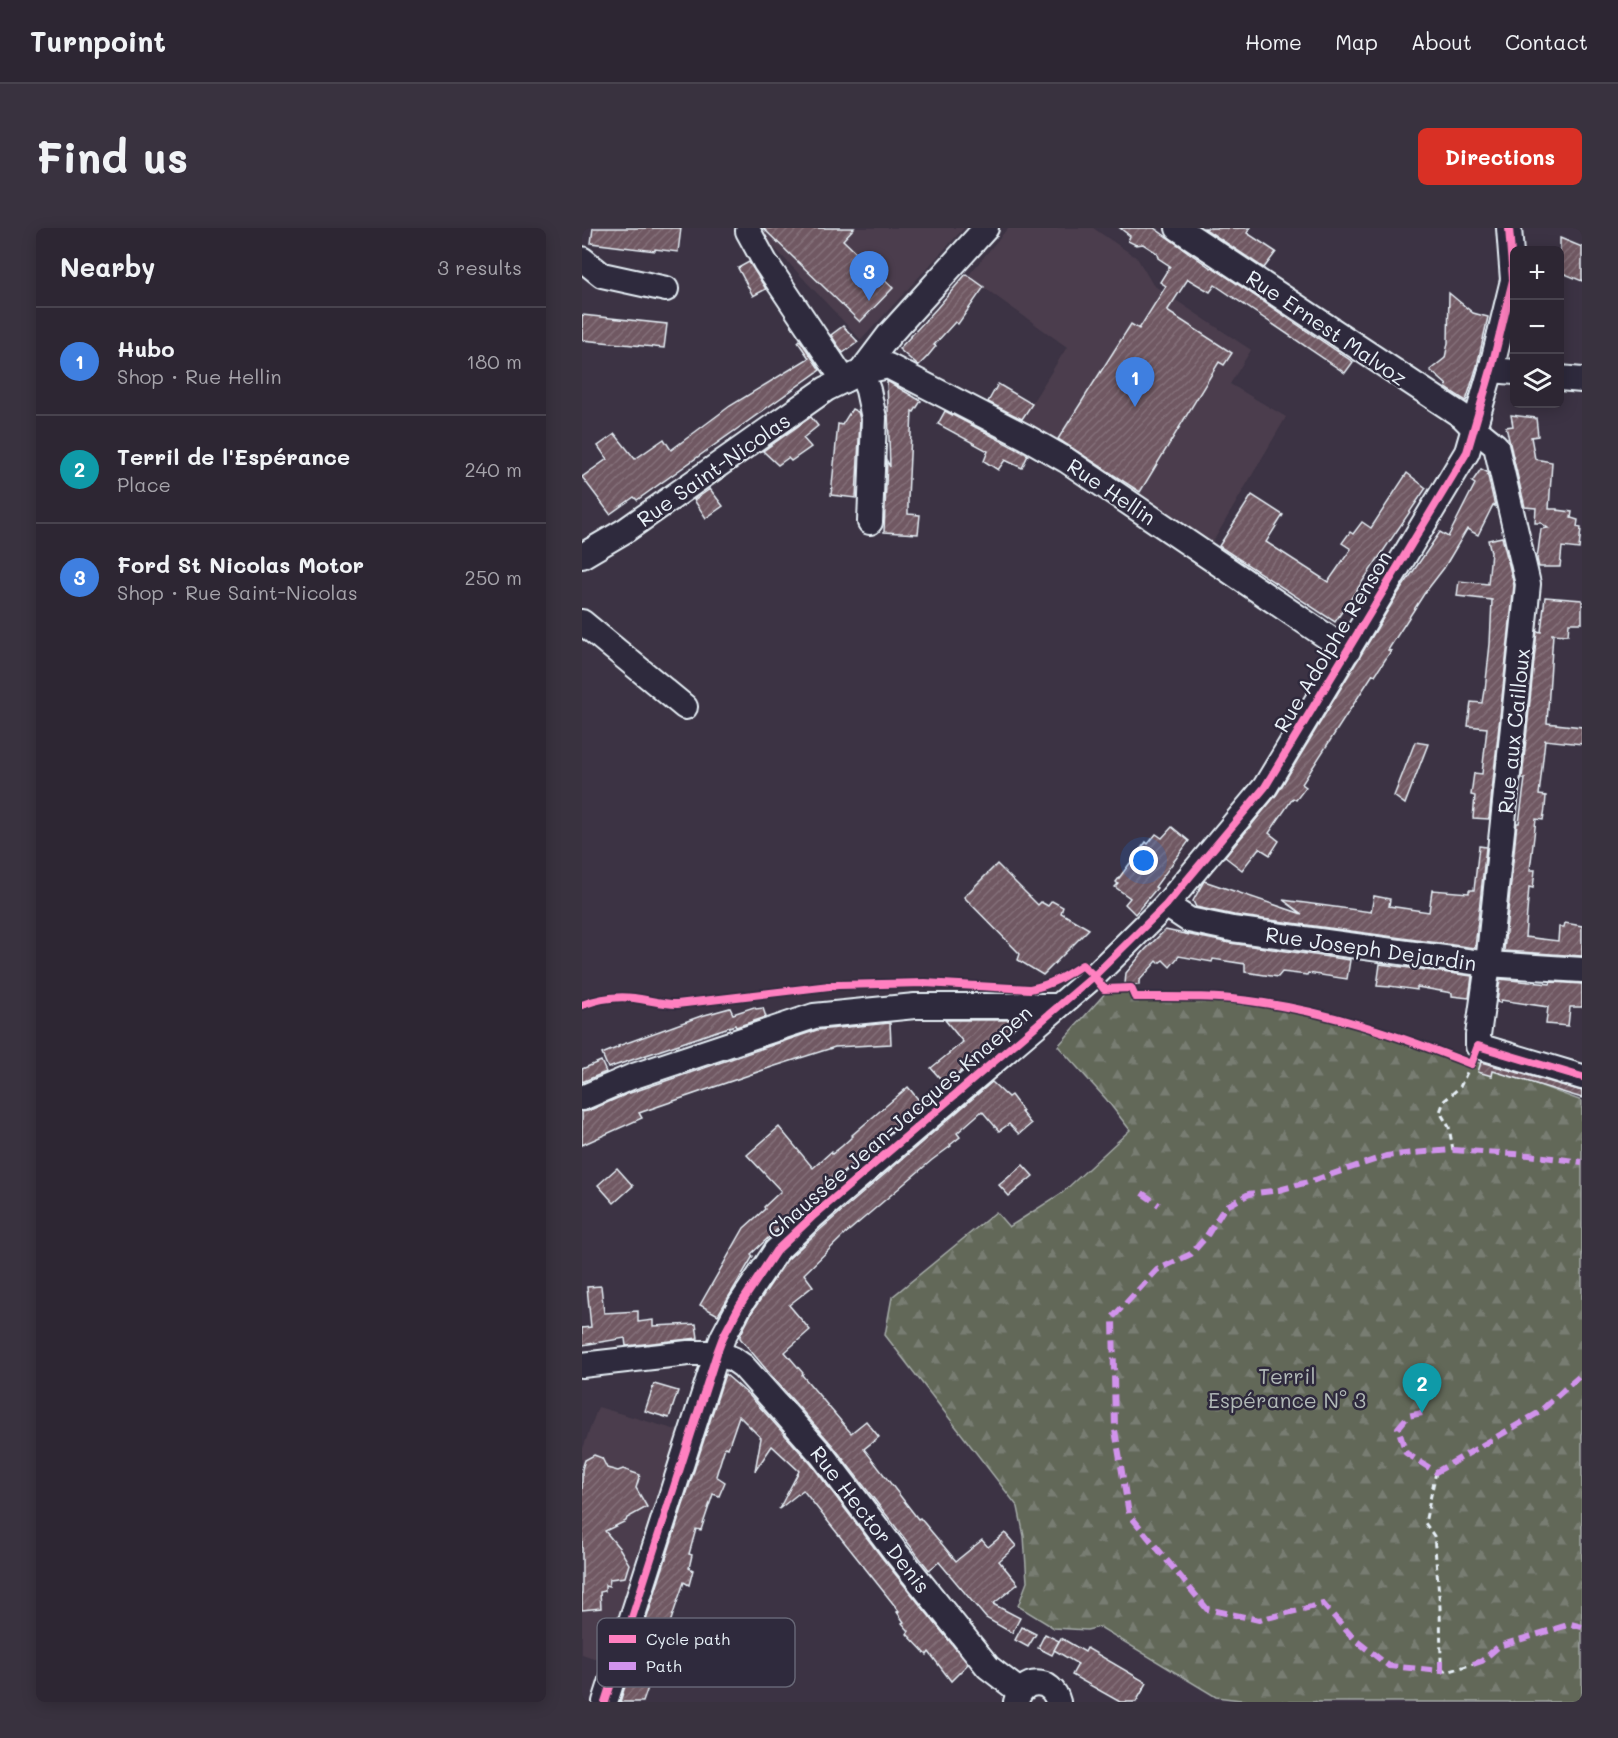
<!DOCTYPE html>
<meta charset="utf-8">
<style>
:root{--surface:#2d2633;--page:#39323f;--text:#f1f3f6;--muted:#a7a5ac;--line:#48434e;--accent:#d93025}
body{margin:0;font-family:Mali,sans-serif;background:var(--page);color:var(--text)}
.controls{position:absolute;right:18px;top:18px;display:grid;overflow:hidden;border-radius:9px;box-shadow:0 3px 15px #0003}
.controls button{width:54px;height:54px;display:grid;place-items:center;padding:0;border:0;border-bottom:2px solid var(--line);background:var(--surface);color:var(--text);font:30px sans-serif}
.you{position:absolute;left:562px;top:633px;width:21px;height:21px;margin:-15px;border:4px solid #fff;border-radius:50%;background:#1a73e8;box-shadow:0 0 0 9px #1a73e833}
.badge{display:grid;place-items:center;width:39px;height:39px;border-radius:50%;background:var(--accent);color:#fff;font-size:20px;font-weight:700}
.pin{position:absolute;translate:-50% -50px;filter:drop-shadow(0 2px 3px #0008)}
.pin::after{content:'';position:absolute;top:32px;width:21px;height:18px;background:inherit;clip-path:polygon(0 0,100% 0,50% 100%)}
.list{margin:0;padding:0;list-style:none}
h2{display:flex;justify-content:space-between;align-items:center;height:78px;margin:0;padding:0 24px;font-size:26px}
h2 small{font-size:20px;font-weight:400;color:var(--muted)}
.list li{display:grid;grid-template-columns:39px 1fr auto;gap:18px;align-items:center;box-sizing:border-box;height:108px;padding:0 24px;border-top:2px solid var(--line)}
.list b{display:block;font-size:22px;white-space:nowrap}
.list p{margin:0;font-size:20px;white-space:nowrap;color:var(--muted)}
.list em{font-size:20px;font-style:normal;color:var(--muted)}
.icon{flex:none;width:33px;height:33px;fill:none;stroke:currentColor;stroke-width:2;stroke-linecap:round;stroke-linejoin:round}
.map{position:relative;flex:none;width:1000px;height:1474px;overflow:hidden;border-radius:9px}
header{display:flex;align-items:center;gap:36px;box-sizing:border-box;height:84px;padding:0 30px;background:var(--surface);border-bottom:2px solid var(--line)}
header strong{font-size:28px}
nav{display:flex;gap:33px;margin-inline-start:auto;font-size:21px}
.intro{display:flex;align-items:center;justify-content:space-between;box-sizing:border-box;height:144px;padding:0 36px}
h1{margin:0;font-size:42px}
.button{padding:15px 27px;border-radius:9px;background:var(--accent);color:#fff;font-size:21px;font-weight:700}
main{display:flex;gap:36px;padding:0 36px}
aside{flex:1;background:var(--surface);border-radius:9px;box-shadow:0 3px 15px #0003}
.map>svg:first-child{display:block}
.built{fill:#4b3e4d}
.forest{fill:url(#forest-firs);stroke:#a5aca8;stroke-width:1.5}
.building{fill:url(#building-hatch);stroke:#e8f1f8;stroke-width:1.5}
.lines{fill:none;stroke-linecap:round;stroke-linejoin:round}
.minor-casing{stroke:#e8f1f8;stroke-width:28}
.path{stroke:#e8f1f8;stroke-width:3;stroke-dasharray:6 4.5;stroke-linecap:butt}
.minor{stroke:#2f2a3d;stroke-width:24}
.quiet{stroke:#d193ec;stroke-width:6;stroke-dasharray:12 6;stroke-linecap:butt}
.cycleway-casing{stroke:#2f2a3d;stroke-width:11}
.cycleway{stroke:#ff80c0;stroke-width:8}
.labels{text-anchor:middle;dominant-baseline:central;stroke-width:5;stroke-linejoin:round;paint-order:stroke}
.street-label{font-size:21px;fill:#e8f1f8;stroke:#2f2a3d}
.park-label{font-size:21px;fill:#b2bab8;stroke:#2f2a3d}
.key{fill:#2f2a3d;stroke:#666675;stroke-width:1.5}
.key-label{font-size:16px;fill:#e8f1f8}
</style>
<header>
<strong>Turnpoint</strong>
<nav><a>Home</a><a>Map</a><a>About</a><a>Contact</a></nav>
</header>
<div class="intro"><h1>Find us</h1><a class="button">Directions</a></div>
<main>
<aside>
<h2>Nearby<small>3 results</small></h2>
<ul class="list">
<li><span class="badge" style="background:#3f7fe0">1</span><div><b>Hubo</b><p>Shop · Rue Hellin</p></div><em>180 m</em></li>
<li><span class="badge" style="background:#0f9aa8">2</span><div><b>Terril de l'Espérance</b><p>Place</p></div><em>240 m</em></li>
<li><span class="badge" style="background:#3f7fe0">3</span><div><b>Ford St Nicolas Motor</b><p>Shop · Rue Saint-Nicolas</p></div><em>250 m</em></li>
</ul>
</aside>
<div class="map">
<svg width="1000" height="1474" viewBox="0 0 1000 1474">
<defs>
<pattern id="forest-firs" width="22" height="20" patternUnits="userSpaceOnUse" patternTransform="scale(1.5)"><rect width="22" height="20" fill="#626759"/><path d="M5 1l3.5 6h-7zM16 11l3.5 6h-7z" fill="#787d72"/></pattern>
<pattern id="building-hatch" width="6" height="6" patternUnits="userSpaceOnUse" patternTransform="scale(1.5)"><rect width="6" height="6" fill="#6f5862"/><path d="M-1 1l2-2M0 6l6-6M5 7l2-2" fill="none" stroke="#847079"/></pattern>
</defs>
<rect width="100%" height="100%" fill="#3c3344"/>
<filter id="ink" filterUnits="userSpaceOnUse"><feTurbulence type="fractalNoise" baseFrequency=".0167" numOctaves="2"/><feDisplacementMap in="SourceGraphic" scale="12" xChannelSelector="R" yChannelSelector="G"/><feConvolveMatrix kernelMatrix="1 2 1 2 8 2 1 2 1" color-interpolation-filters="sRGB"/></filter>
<g filter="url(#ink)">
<g class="built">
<path d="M 174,0 L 382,0 L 279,112 Z"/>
<path d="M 426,0 L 511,0 L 555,30 L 571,57 L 669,122 L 648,156 L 704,189 L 629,317 L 438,194 L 485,119 L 386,48 Z"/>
<path d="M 16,1179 L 98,1203 L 23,1434 L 0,1426 L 0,1223 Z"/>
</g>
<path class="forest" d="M 526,762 L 716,783 L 843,815 L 1000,873 L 1000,1474 L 675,1474 L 634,1469 L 518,1399 L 505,1402 L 472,1400 L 436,1378 L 445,1354 L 442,1308 L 436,1279 L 303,1107 L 310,1069 L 414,984 L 427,999 L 480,965 L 548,902 L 524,871 L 476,818 Z"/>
<g class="building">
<path d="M 11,0 L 99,0 L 96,24 L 73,21 L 73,23 L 9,15 Z"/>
<path d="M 181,0 L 272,0 L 261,12 L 311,60 L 278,94 Z"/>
<path d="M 538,0 L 572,0 L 629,40 L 630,39 L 771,134 L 763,145 L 633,57 L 628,64 L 606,51 L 585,83 L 650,125 L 642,137 L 637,134 L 558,264 L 476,211 L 549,96 L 557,101 L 584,58 L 578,54 L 588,38 L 576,30 L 575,25 L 561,16 L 554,17 L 546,13 L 548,8 Z"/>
<path d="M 622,0 L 668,0 L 665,5 L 694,24 L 682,40 Z"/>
<path d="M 978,10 L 1000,19 L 1000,53 L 978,44 Z"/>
<path d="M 167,34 L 184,61 L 171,68 L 156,40 Z"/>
<path d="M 384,46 L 402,59 L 376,96 L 373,94 L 352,117 L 354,118 L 345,129 L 336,138 L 334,136 L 317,121 L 355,80 Z"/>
<path d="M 867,65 L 891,85 L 906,89 L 895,138 L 884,173 L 864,160 L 865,157 L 848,142 L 863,130 L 866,115 Z"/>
<path d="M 0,87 L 85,96 L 82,120 L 0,112 Z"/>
<path d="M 261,98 L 276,114 L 261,125 L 249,107 Z"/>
<path d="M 218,112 L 238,142 L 55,272 L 52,269 L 28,286 L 0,249 L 25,231 L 16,218 L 33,206 L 53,231 L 82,211 L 89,222 L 148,178 L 227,130 L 216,114 Z"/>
<path d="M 305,153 L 339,173 L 332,184 L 330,183 L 326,271 L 326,286 L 338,287 L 336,306 L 302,304 L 305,233 L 308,239 Z"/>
<path d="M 416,156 L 450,176 L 440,191 L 406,174 Z"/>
<path d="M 270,181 L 276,184 L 278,191 L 274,270 L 249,267 L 256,196 L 260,197 Z"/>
<path d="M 363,183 L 446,227 L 440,240 L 423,232 L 416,242 L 402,233 L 406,223 L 356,196 Z"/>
<path d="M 929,187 L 954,190 L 956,208 L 949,209 L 953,231 L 970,234 L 967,281 L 975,281 L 975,282 L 990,284 L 989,290 L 996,292 L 995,299 L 999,300 L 997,321 L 980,319 L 978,339 L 957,339 L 955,331 L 959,301 L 966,300 L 959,295 L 953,295 L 954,280 L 943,279 L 924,199 L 931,198 Z"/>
<path d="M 229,189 L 236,198 L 221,210 L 229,219 L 209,233 L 206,230 L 196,237 L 181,223 Z"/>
<path d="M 899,241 L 905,244 L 913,278 L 911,277 L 896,307 L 885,301 L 862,340 L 842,366 L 806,422 L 809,423 L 793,447 L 791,446 L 720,556 L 724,559 L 714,572 L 711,570 L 687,605 L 697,613 L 688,627 L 677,620 L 660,642 L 643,629 L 695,566 L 815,367 L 858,304 L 866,309 L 893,256 L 890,254 Z"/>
<path d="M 825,245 L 844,260 L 753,394 L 637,318 L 670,267 L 701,287 L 684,314 L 746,354 L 769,321 L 760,315 L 768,304 L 771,306 L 780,294 L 789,300 Z"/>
<path d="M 128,261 L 141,278 L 124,290 L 112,272 Z"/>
<path d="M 920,309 L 932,357 L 907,591 L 891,590 L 893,568 L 889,567 L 892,545 L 900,546 L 905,500 L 886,498 L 889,474 L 900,475 L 902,462 L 903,462 L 908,416 L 910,372 L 875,368 L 877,353 L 906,356 L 909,324 L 906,312 Z"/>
<path d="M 963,369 L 1000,372 L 1000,395 L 987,395 L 986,407 L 969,406 L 971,406 L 965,495 L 1000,499 L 1000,516 L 963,512 L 957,567 L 964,568 L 963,580 L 961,592 L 954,591 L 948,642 L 953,642 L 951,660 L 947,659 L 943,709 L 976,713 L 977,699 L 982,699 L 983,695 L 1000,698 L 1000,728 L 922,723 L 935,595 L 937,595 L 943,551 L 940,551 L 955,403 L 959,404 Z"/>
<path d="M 833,514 L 846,516 L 823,576 L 812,568 Z"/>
<path d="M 590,599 L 607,613 L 573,659 L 575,660 L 553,686 L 543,676 L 548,670 L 533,659 L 536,656 L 534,654 L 564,614 L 566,616 L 574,606 L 580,610 Z"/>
<path d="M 897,618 L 904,619 L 893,720 L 652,687 L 614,679 L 611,673 L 622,653 L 720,686 L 701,672 L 789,684 L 792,668 L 808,671 L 807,678 L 847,684 L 850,662 L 887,665 L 887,662 L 892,662 Z"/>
<path d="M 415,636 L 456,677 L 459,674 L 466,678 L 470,673 L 481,679 L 479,685 L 507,701 L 461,747 L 436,732 L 438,726 L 382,669 Z"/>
<path d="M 583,702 L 648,715 L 768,732 L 765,751 L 726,745 L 725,747 L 700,744 L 696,749 L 663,744 L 663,736 L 631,731 L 630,734 L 597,728 L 588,739 L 581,732 L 577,735 L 575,733 L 557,753 L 557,757 L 543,756 L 544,745 L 563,722 Z"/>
<path d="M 798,736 L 890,748 L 887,770 L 870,768 L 870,765 L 835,759 L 835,762 L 808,758 L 808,759 L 795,758 Z"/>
<path d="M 918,751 L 968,756 L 969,754 L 1000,756 L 1000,779 L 988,779 L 986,798 L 964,796 L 966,779 L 919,772 L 918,775 L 915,774 Z"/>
<path d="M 172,779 L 174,781 L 181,780 L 184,789 L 154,799 L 153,797 L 26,840 L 20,826 L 37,819 L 36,818 L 119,788 L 148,780 L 151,786 Z"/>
<path d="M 363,792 L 438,792 L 363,856 L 349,840 L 381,814 Z"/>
<path d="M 308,795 L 309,816 L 253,819 L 193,838 L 57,885 L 60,890 L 0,917 L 0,884 L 6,883 L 45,866 L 235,802 Z"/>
<path d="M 19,833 L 24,844 L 0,854 L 0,841 Z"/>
<path d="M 899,834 L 1000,863 L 1000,870 L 911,843 L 910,848 L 896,844 Z"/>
<path d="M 410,854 L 426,869 L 429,867 L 441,883 L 439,884 L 449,896 L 437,906 L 427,896 L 417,903 L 400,883 L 375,905 L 378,909 L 368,917 L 369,918 L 350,932 L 262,1007 L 222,1046 L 231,1058 L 207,1077 L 228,1102 L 203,1124 L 221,1145 L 220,1147 L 269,1205 L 284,1193 L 297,1209 L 282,1221 L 336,1291 L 338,1290 L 374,1333 L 400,1312 L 406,1319 L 423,1305 L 434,1318 L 417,1333 L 436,1356 L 411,1376 L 438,1390 L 430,1405 L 404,1390 L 357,1334 L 347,1342 L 251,1218 L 193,1152 L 158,1110 L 158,1108 L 170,1084 L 205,1032 L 240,1000 Z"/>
<path d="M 326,859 L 340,876 L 257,947 L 255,945 L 169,1026 L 171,1028 L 136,1087 L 118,1077 L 162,1000 L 183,981 L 182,979 L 199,963 L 165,927 L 197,899 L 231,940 L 249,924 L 250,926 L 260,918 L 271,908 L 270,907 Z"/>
<path d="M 441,937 L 451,948 L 427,968 L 417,957 Z"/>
<path d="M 35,940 L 51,958 L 32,975 L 16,957 Z"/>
<path d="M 19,1058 L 22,1085 L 56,1083 L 56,1094 L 71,1092 L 71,1098 L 114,1096 L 116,1110 L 44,1118 L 43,1110 L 0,1117 L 0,1100 L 9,1099 L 5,1059 Z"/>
<path d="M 143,1146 L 167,1167 L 229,1236 L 301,1331 L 386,1436 L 369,1453 L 347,1424 L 345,1427 L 325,1406 L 327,1403 L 320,1395 L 322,1394 L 315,1384 L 317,1383 L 221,1262 L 197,1281 L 217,1243 L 190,1218 L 173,1243 L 179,1210 L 157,1188 L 146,1220 L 143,1219 L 134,1248 L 143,1254 L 137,1268 L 131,1266 L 119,1302 L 114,1301 L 107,1326 L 110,1327 L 107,1340 L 111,1342 L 107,1357 L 102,1354 L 61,1474 L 38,1474 Z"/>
<path d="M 72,1156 L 96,1163 L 87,1190 L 63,1183 Z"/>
<path d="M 12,1227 L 20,1230 L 25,1240 L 36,1243 L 41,1241 L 58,1247 L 54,1260 L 65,1279 L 45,1290 L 44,1293 L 23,1303 L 38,1321 L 47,1336 L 43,1349 L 28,1351 L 27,1358 L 23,1357 L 23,1363 L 18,1364 L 19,1380 L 0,1382 L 0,1241 L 3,1232 Z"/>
<path d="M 440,1399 L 454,1406 L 446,1419 L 433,1412 Z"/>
<path d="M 463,1406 L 477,1413 L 470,1427 L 456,1420 Z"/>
<path d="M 479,1410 L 503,1424 L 505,1420 L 565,1455 L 554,1474 L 538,1474 L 490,1447 L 496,1436 L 472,1422 Z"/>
</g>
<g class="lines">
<defs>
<g id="minor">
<path d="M 596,0 L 880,188 L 893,201 L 914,218 L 946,356 L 906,736 L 896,807 L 896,818 L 1000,849"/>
<path d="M 166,3 L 183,34 L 262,152"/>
<path d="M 0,31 L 20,47 L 84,61"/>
<path d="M 909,142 L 933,144"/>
<path d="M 279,144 L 306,138 L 444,209 L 484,232 L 766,423"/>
<path d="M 279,144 L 286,162 L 292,190 L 288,294"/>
<path d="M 978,150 L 1000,152"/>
<path d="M 0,328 L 44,302 L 244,161 L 279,144 L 307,107 L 404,0"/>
<path d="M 0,394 L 103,479"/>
<path d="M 584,677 L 607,692 L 650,701 L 906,736 L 1000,742"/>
<path d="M 0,870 L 49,849 L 232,788 L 333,778 L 476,778"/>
<path d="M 0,1137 L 106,1125 L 135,1125 L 151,1131 L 161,1138 L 240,1227 L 312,1322 L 406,1439 L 432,1459 L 437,1465"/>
<path d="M 23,1474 L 135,1125 L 141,1109 L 158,1077 L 194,1023 L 230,989 L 512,748 L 584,677 L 683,559 L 885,224 L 909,142 L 931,52 L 927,0"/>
<path d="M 434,1474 C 440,1449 470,1449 476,1474"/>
</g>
</defs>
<use href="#minor" class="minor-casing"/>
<g class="path">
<path d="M 871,922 L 867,899 L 858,884 L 862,873 L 878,859 L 889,836"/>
<path d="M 854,1244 L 843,1295 L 852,1308 L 858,1379 L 859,1433"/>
<path d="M 859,1443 L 868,1443 L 891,1436"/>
</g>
<use href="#minor" class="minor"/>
<g class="quiet">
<path d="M 560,965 L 577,977"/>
<path d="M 840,1185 L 826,1188 L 816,1200 L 824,1225 L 854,1244 L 956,1185 L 1000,1146"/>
<path d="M 859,1433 L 859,1443 L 807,1438 L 772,1411 L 741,1376 L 677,1392 L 625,1381 L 547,1286 L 533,1202 L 531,1089 L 575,1042 L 609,1026 L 624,1009 L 643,979 L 667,966 L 697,962 L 733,952 L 804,928 L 831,925 L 871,922 L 947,927 L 1000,934"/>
<path d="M 891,1436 L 900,1433 L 917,1418 L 989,1396 L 1000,1399"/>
</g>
<defs>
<g id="cycleway">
<path d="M 0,777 C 16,771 35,768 52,770 C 67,772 80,776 95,776 L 256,757 L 343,755 L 448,761 C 469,757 483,748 500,737 L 512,748 L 522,761 L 549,760 L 553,769 C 592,769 630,768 668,773 C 745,783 818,808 889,836 L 896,818 L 1000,849"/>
<path d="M 23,1474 L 135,1125 L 141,1109 L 158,1077 L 194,1023 L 230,989 L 512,748 L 584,677 L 683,559 L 885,224 L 909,142 L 931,52 L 927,0"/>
</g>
</defs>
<use href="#cycleway" class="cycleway-casing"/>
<use href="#cycleway" class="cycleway"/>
</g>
</g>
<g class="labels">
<g class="street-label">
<text transform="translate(745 99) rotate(34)">Rue Ernest Malvoz</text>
<text transform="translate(131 241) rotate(-35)">Rue Saint-Nicolas</text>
<text transform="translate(530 263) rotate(34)">Rue Hellin</text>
<text transform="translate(750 413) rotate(-59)">Rue Adolphe Renson</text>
<text transform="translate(931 503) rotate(-84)">Rue aux Cailloux</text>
<text transform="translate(789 720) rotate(8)">Rue Joseph Dejardin</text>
<text transform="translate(317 893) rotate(-41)">Chaussée Jean-Jacques Knaepen</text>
<text transform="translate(289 1291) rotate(52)">Rue Hector Denis</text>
</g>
<g class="park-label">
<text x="705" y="1147">Terril<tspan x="705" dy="24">Espérance N° 3</tspan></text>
</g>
</g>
<rect x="15" y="1390" width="198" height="69" rx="9" class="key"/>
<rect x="27" y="1407" width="27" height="8" fill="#ff80c0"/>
<rect x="27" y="1434" width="27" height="8" fill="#d193ec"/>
<g class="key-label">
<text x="64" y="1417">Cycle path</text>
<text x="64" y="1444">Path</text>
</g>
</svg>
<div class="controls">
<button>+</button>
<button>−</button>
<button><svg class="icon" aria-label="layers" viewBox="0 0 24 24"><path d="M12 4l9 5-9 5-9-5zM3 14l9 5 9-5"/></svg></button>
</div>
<div class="you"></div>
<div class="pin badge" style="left:553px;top:179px;background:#3f7fe0">1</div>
<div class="pin badge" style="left:840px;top:1185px;background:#0f9aa8">2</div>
<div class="pin badge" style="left:287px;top:73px;background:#3f7fe0">3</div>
</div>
</main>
